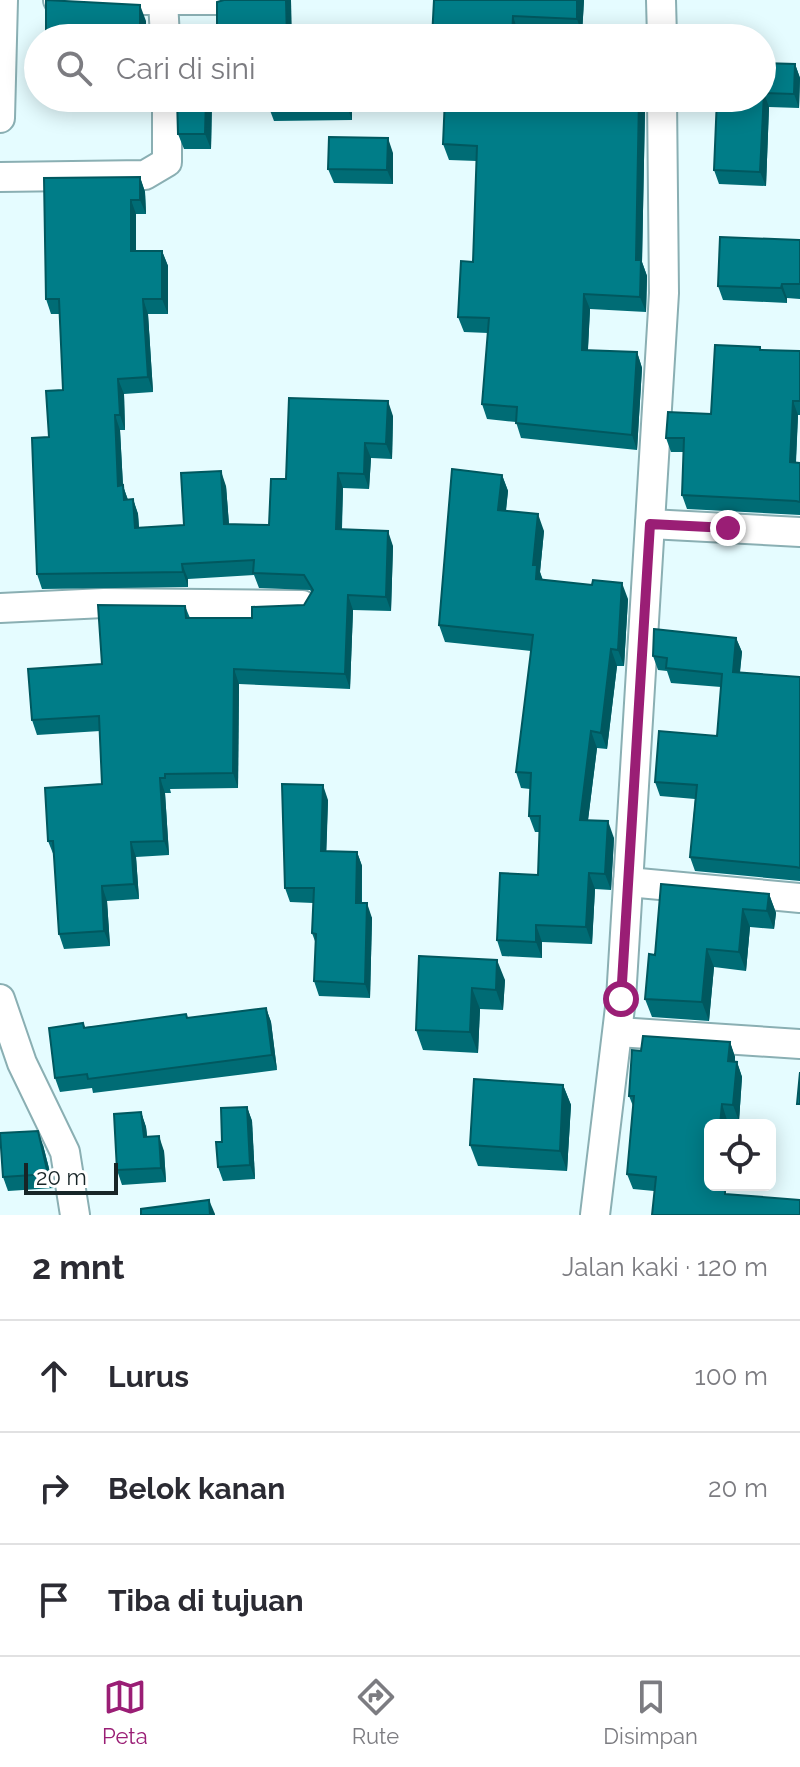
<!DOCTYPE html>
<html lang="id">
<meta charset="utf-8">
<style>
:root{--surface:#fff;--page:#f2f2f3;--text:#2b2b33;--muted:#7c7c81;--line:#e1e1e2;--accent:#9a1e75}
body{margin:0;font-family:Raleway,sans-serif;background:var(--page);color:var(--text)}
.controls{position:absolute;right:24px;bottom:24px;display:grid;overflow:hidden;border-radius:12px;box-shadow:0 4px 20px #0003}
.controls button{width:72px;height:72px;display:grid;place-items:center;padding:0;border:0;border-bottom:2px solid var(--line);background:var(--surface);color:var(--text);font:40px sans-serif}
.scale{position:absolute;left:24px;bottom:20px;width:94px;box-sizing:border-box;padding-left:8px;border:4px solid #172527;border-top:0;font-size:22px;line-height:28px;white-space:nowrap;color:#172527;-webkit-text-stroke:6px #fff;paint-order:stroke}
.stop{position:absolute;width:24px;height:24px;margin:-18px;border:6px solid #9a1e75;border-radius:50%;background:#fff}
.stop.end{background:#9a1e75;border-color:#fff;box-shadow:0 2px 8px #0008}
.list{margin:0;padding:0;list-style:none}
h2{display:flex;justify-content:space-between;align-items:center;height:104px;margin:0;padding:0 32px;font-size:34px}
h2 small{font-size:26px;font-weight:400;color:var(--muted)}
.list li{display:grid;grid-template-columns:52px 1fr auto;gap:24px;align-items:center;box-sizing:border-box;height:112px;padding:0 32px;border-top:2px solid var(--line)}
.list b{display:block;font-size:30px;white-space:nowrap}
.list em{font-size:26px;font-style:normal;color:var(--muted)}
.icon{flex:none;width:44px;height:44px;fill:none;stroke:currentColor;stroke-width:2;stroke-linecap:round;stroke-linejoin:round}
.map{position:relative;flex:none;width:800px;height:1215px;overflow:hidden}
.search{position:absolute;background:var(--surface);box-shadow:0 4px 20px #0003;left:24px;right:24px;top:24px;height:88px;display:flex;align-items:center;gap:20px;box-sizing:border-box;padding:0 28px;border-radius:44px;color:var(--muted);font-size:30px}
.sheet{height:440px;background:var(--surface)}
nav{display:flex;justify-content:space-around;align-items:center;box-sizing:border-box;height:112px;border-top:2px solid var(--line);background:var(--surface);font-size:22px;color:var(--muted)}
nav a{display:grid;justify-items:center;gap:4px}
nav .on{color:var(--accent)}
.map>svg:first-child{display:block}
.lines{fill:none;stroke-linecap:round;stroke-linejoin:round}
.minor-casing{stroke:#8aafb3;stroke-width:32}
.minor{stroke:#fff;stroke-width:28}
.wall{fill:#006c75}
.shaded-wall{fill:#00585f}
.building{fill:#007d88;stroke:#00585f;stroke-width:2}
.route{stroke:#9a1e75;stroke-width:10}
</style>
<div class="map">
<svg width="800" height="1215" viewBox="0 0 800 1215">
<rect width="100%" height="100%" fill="#e5fcff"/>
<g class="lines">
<defs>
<g id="minor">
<path d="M 58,0 L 227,0"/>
<path d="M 163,0 L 165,38"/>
<path d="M 661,0 L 662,38"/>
<path d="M 0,118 L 3,0"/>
<path d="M 0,177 L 145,175 L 167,162 L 167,98"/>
<path d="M 650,524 L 800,532"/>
<path d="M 0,608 L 104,603 L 302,605"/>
<path d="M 628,882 L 800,898"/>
<path d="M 0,999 L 22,1063 L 65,1152 L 75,1215"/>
<path d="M 618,1032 L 800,1044"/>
<path d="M 595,1215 L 621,999 L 664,293 L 662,98"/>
</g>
</defs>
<use href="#minor" class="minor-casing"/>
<use href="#minor" class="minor"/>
</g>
<g class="wall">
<path d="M 434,0 L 584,0 L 582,34 L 518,32 L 518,38 L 432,38 Z"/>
<path d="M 766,60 L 765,63 L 795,64 L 800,78 L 799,108 L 769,107 L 766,186 L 719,184 L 714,170 L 717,105 L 698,104 L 696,98 L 762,98 Z"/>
<path d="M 54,98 L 107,98 L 107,106 L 57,106 Z"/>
<path d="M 177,98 L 352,98 L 352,120 L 274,121 L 268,105 L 268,99 L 212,100 L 211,149 L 184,149 L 178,134 Z"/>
<path d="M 645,110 L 642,262 L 647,276 L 646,312 L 590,309 L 588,350 L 637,352 L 642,368 L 637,450 L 521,438 L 516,422 L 487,419 L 482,404 L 488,333 L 464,332 L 458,317 L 473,262 L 477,161 L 449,160 L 443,144 Z"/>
<path d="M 393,153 L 393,184 L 334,183 L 328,169 Z"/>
<path d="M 140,177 L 145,192 L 146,214 L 136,214 L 136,251 L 162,251 L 168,266 L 168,314 L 148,314 L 153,392 L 124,394 L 125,430 L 120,430 L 123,486 L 128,500 L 133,499 L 138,514 L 139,528 L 184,525 L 226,486 L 229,524 L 269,525 L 286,479 L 393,416 L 392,459 L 371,458 L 369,489 L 343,488 L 342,529 L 393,546 L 391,611 L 353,610 L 350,689 L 239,684 L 238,788 L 170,789 L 171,793 L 165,793 L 169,855 L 136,857 L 139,899 L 107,901 L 110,946 L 64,949 L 59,934 L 54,856 L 48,841 L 102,784 L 100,731 L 37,735 L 32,720 L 102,664 L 185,606 L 190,618 L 252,618 L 304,605 L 312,593 L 310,590 L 259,588 L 254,575 L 188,579 L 188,587 L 42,589 L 37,574 L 49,437 L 63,390 L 60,314 L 51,314 L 46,299 Z"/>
<path d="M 800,240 L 800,299 L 787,298 L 787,303 L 723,300 L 718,286 Z"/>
<path d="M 760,347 L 762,350 L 800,351 L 800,415 L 798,415 L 796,463 L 800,463 L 800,515 L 687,509 L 682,495 L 684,452 L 671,452 L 666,438 L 711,414 Z"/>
<path d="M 502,475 L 508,491 L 506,511 L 544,531 L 540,572 L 543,580 L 628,599 L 624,666 L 617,666 L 607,749 L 597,748 L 588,820 L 614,838 L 611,890 L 595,889 L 592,944 L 542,942 L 542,958 L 502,956 L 497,940 L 538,875 L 540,832 L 535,832 L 529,816 L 530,789 L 521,788 L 516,772 L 531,651 L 445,642 L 439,625 Z"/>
<path d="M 736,638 L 742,652 L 740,673 L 800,677 L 800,881 L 695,871 L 690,857 L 695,799 L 660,796 L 655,782 L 717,736 L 721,687 L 671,683 L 667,671 L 658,670 L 653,656 Z"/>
<path d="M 328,800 L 326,851 L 357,852 L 362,866 L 362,903 L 372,918 L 370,998 L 319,996 L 314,981 L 316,944 L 312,933 L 313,903 L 290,902 L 285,888 Z"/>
<path d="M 769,894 L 776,913 L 774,929 L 750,927 L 746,971 L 714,967 L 709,1021 L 652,1017 L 645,999 L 655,955 Z"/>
<path d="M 419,956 L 505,980 L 503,1010 L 480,1009 L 478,1053 L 423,1050 L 416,1030 Z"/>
<path d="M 266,1008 L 271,1022 L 277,1070 L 93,1093 L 92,1088 L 60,1092 L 55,1078 L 83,1023 L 85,1027 L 188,1018 Z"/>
<path d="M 730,1042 L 735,1057 L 735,1062 L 737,1062 L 742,1077 L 739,1121 L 727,1120 L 727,1125 L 710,1125 L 654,1191 L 633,1189 L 627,1174 L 633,1106 L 629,1096 Z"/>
<path d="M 563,1085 L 571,1105 L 567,1171 L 478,1166 L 470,1145 Z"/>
<path d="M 247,1107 L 252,1121 L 255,1179 L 223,1181 L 218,1167 L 222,1142 Z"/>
<path d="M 141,1112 L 146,1127 L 147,1137 L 164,1151 L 166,1182 L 122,1185 L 117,1170 Z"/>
<path d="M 43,1145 L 54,1188 L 8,1191 L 3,1177 Z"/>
</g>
<g class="shaded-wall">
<path d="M 286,0 L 291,0 L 292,38 L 287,38 Z"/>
<path d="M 577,0 L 584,0 L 582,34 L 577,19 Z"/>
<path d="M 140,5 L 146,21 L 146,38 L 140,38 Z"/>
<path d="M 513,16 L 518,32 L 518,38 L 512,38 Z"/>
<path d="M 762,50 L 766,60 L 765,77 L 762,69 Z"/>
<path d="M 795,64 L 800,78 L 799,108 L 794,94 Z"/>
<path d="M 764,93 L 769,107 L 766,186 L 760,172 Z"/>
<path d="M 206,98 L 211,98 L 212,100 L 211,149 L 205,134 Z"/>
<path d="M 346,98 L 352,98 L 352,120 L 346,104 Z"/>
<path d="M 639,98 L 641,98 L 645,110 L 642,262 L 647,276 L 646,312 L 640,297 L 636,260 Z"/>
<path d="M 388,138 L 393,153 L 393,184 L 387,170 Z"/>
<path d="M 140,177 L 145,192 L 146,214 L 140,200 Z"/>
<path d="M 131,200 L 136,214 L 136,266 L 131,251 Z"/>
<path d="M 162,251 L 168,266 L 168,314 L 162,299 Z"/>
<path d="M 782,284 L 787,298 L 787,303 L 781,288 Z"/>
<path d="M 584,294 L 590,309 L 587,365 L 582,350 Z"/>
<path d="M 143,299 L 148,314 L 153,392 L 148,377 Z"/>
<path d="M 637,352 L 642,368 L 637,450 L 632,435 Z"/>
<path d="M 118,379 L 124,394 L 125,430 L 120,415 Z"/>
<path d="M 388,401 L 393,416 L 392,459 L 386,444 Z"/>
<path d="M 793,401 L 798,415 L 795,477 L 790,462 Z"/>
<path d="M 115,415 L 120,430 L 123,486 L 128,500 L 124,500 L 118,486 Z"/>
<path d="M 365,443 L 371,458 L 369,489 L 364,474 Z"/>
<path d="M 221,471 L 226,486 L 230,538 L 224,524 Z"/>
<path d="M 338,473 L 343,488 L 341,544 L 336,529 Z"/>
<path d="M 502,475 L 508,491 L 504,526 L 498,510 Z"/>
<path d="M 133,499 L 138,514 L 140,543 L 135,528 Z"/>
<path d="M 538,514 L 544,531 L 540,572 L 543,582 L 536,579 L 533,565 Z"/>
<path d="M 388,531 L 393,546 L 391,611 L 386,597 Z"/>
<path d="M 182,564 L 188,579 L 188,587 L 183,572 Z"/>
<path d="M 622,583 L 628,599 L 624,666 L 618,650 Z"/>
<path d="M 348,595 L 353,610 L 350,689 L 345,674 Z"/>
<path d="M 736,638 L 742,652 L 738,687 L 733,672 Z"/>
<path d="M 611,649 L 617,666 L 607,749 L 601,733 Z"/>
<path d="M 234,669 L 239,684 L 238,788 L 233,773 Z"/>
<path d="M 591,731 L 597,748 L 586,836 L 580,820 Z"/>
<path d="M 160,778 L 165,793 L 169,855 L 164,841 Z"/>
<path d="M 323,785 L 328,800 L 326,865 L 321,851 Z"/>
<path d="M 608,821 L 614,838 L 611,890 L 605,874 Z"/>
<path d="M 131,842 L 136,857 L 139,899 L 134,884 Z"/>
<path d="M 357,852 L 362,866 L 361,917 L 356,903 Z"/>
<path d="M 589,873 L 595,889 L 592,944 L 586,927 Z"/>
<path d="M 102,886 L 107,901 L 110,946 L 104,931 Z"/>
<path d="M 769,894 L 776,913 L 774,929 L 767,911 Z"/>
<path d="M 367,903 L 372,918 L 370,998 L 365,984 Z"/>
<path d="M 743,909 L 750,927 L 746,971 L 739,952 Z"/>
<path d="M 536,925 L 542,942 L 542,958 L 536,942 Z"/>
<path d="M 707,949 L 714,967 L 709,1021 L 702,1002 Z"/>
<path d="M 497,960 L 505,980 L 503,1010 L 496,990 Z"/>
<path d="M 472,988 L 480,1009 L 478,1053 L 470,1032 Z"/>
<path d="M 266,1008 L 271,1022 L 277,1070 L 272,1055 Z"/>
<path d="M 730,1042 L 735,1057 L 734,1076 L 728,1061 Z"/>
<path d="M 737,1062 L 742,1077 L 739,1121 L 733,1105 Z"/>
<path d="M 563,1085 L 571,1105 L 567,1171 L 560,1151 Z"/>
<path d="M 722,1104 L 727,1120 L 727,1125 L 720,1125 Z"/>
<path d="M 247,1107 L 252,1121 L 255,1179 L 250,1165 Z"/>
<path d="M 141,1112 L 146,1127 L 149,1152 L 144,1137 Z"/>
<path d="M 38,1131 L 43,1145 L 54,1188 L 48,1174 Z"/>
<path d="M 159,1136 L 164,1151 L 166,1182 L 161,1168 Z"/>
<path d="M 209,1200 L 215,1214 L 215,1215 L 210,1215 Z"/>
</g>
<g class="building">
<path d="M 46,0 L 140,5 L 140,37 L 182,38 L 46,38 Z"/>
<path d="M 224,0 L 286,0 L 287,38 L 217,38 L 217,2 Z"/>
<path d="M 434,0 L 577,0 L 577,19 L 513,16 L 512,38 L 432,38 Z"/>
<path d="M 762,63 L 795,64 L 794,94 L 764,93 L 760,172 L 714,170 L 717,98 L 762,98 Z"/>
<path d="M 177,98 L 206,98 L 205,134 L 178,134 Z"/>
<path d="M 268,98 L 346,98 L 346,104 L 268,105 Z"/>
<path d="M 445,98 L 639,98 L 636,260 L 641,260 L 640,297 L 584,294 L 582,350 L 637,352 L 632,435 L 516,423 L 517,407 L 482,404 L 489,318 L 458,317 L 461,261 L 473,262 L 477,146 L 443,144 Z"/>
<path d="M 329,137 L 388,138 L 387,170 L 328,169 Z"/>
<path d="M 140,177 L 140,200 L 131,200 L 131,251 L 162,251 L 162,299 L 143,299 L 148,377 L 118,379 L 120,415 L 115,415 L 118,486 L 123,485 L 124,500 L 133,499 L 135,528 L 184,525 L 181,473 L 221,471 L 224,524 L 269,525 L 271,479 L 286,479 L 289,398 L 388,401 L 386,444 L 365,443 L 364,474 L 338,473 L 336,529 L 388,531 L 386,597 L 348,595 L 345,674 L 234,669 L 233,773 L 165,774 L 165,778 L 160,778 L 164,841 L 131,842 L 134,884 L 102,886 L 104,931 L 59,934 L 53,841 L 48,841 L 45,788 L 102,784 L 99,716 L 32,720 L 28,669 L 102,664 L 98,605 L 185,606 L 186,618 L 252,618 L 252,607 L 304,605 L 313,590 L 304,575 L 253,573 L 254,560 L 182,564 L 183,572 L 37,574 L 32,438 L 49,437 L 46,391 L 63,390 L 59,299 L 46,299 L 44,178 Z"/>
<path d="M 720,237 L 800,240 L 800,284 L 782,284 L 781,288 L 718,286 Z"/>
<path d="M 715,345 L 760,347 L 760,350 L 800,351 L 800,401 L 793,401 L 790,462 L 800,463 L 800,502 L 796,501 L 682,495 L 684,438 L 666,438 L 668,412 L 711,414 Z"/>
<path d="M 452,469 L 502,475 L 498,510 L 538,514 L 533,565 L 537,565 L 536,579 L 592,585 L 593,580 L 622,583 L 618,650 L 611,649 L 601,733 L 591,731 L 580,820 L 608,821 L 605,874 L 589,873 L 586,927 L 536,925 L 536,942 L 497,940 L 500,873 L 538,875 L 540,816 L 529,816 L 531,773 L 516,772 L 533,635 L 439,625 Z"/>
<path d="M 654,629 L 736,638 L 733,672 L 800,677 L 800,868 L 796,867 L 690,857 L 697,785 L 655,782 L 659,731 L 717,736 L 722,674 L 666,668 L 667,658 L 653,656 Z"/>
<path d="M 282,784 L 323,785 L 321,851 L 357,852 L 356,903 L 367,903 L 365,984 L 314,981 L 316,934 L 312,933 L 314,888 L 285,888 Z"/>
<path d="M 661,884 L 769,894 L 767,911 L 743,909 L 739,952 L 707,949 L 702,1002 L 645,999 L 649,954 L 655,955 Z"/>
<path d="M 419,956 L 497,960 L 496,990 L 472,988 L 470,1032 L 416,1030 Z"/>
<path d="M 266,1008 L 272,1055 L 88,1079 L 87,1074 L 55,1078 L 49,1028 L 83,1023 L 84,1028 L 186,1014 L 187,1018 Z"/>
<path d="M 643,1036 L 730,1042 L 728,1061 L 737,1062 L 733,1105 L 722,1104 L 720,1125 L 710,1125 L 710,1185 L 716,1185 L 716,1188 L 725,1189 L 725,1194 L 800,1200 L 800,1215 L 652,1215 L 656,1177 L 627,1174 L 634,1096 L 629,1096 L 632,1050 L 641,1051 Z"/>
<path d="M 800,1072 L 800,1104 L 797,1104 Z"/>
<path d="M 474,1079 L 563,1085 L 560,1151 L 470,1145 Z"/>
<path d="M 247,1107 L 250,1165 L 218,1167 L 216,1142 L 222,1142 L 221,1108 Z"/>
<path d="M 141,1112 L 144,1137 L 159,1136 L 161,1168 L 117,1170 L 114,1114 Z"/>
<path d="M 38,1131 L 48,1174 L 3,1177 L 0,1133 Z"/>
<path d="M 209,1200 L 210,1215 L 141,1215 L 141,1209 Z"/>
</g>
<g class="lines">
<path class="route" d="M 621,999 L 650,524 L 728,528"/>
</g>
</svg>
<div class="controls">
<button><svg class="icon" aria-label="locate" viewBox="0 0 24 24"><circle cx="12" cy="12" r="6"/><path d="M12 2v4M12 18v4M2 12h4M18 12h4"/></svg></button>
</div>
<div class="scale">20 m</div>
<div class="stop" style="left:621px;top:999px"></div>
<div class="stop end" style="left:728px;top:528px"></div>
<div class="search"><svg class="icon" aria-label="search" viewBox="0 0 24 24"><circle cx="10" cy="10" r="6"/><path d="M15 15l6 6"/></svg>Cari di sini</div>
</div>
<section class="sheet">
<h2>2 mnt<small>Jalan kaki · 120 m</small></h2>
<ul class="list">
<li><svg class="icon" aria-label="ahead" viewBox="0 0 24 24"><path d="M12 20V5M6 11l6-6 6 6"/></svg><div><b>Lurus</b></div><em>100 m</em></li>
<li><svg class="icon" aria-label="right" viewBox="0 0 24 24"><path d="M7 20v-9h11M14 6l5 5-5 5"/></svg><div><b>Belok kanan</b></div><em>20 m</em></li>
<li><svg class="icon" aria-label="arrive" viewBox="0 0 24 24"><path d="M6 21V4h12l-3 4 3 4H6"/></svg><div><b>Tiba di tujuan</b></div></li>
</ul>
</section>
<nav>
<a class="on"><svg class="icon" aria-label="map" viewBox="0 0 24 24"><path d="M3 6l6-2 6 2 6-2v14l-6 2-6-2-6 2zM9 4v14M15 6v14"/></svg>Peta</a>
<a><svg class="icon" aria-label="directions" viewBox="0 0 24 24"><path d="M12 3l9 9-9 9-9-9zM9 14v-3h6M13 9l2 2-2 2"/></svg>Rute</a>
<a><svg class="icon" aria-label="saved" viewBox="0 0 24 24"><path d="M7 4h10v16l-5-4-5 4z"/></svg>Disimpan</a>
</nav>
